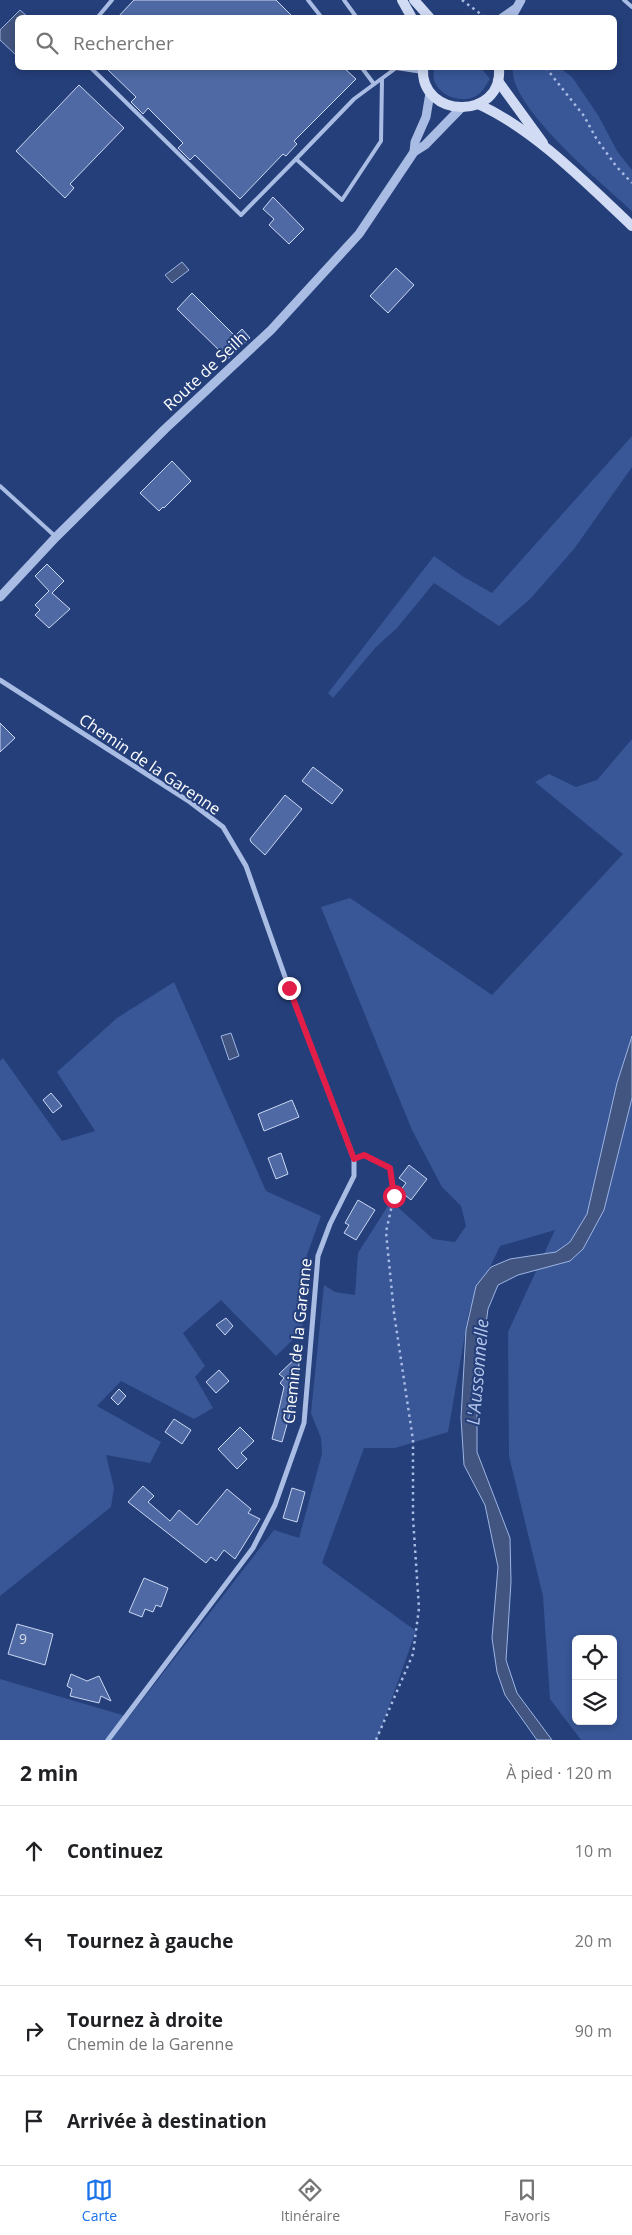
<!DOCTYPE html>
<html lang="fr">
<meta charset="utf-8">
<style>
:root{--surface:#fff;--page:#f6f6f6;--text:#202124;--muted:#757577;--line:#e0e0e0;--accent:#1a73e8}
body{margin:0;font-family:"Open Sans",sans-serif;background:var(--page);color:var(--text)}
.controls{position:absolute;right:15px;bottom:15px;display:grid;overflow:hidden;border-radius:8px;box-shadow:0 2px 8px #0003}
.controls button{width:45px;height:45px;display:grid;place-items:center;padding:0;border:0;border-bottom:1px solid var(--line);background:var(--surface);color:var(--text);font:25px sans-serif}
.stop{position:absolute;width:15px;height:15px;margin:-11px;border:4px solid #e11d48;border-radius:50%;background:#fff}
.stop.end{background:#e11d48;border-color:#fff;box-shadow:0 1px 5px #0008}
.list{margin:0;padding:0;list-style:none}
h2{display:flex;justify-content:space-between;align-items:center;height:65px;margin:0;padding:0 20px;font-size:21px}
h2 small{font-size:16px;font-weight:400;color:var(--muted)}
.list li{display:grid;grid-template-columns:32px 1fr auto;gap:15px;align-items:center;box-sizing:border-box;height:90px;padding:0 20px;border-top:1px solid var(--line)}
.list b{display:block;font-size:19px;white-space:nowrap}
.list p{margin:0;font-size:16px;white-space:nowrap;color:var(--muted)}
.list em{font-size:16px;font-style:normal;color:var(--muted)}
.icon{flex:none;width:28px;height:28px;fill:none;stroke:currentColor;stroke-width:2;stroke-linecap:round;stroke-linejoin:round}
.map{position:relative;flex:none;width:632px;height:1740px;overflow:hidden}
.search{position:absolute;background:var(--surface);box-shadow:0 2px 8px #0003;left:15px;right:15px;top:15px;height:55px;display:flex;align-items:center;gap:12px;box-sizing:border-box;padding:0 18px;border-radius:8px;color:var(--muted);font-size:19px}
.sheet{height:425px;background:var(--surface)}
nav{display:flex;justify-content:space-around;align-items:center;box-sizing:border-box;height:70px;border-top:1px solid var(--line);background:var(--surface);font-size:14px;color:var(--muted)}
nav a{display:grid;justify-items:center;gap:2px}
nav .on{color:var(--accent)}
.map>svg:first-child{display:block}
.green{fill:#395797;fill-rule:evenodd}
.water{fill:#425581;stroke:#9db5e4}
.building{fill:#4e69a3;stroke:#cbd8f3}
.lines{fill:none;stroke-linecap:round;stroke-linejoin:round}
.path{stroke:#a9bce4;stroke-width:2.5;stroke-dasharray:2.5 4;stroke-linecap:butt}
.service{stroke:#a9bce4;stroke-width:4}
.minor{stroke:#a9bce4;stroke-width:5}
.tertiary{stroke:#a9bce4;stroke-width:9}
.secondary{stroke:#d1dcf4;stroke-width:10}
.route{stroke:#e11d48;stroke-width:6}
.labels{text-anchor:middle;dominant-baseline:central;stroke-width:4;stroke-linejoin:round;paint-order:stroke}
.number-label{font-size:14px;fill:#d3dae8}
.street-label{font-size:16px;fill:#fff;stroke:#253f7a}
.water-label{font-size:18px;font-style:italic;fill:#b4c6ec;stroke:#253f7a}
</style>
<div class="map">
<svg width="632" height="1740" viewBox="0 0 632 1740">
<rect width="100%" height="100%" fill="#253f7a"/>
<g class="green">
<path d="M 434,68 L 481,68 L 490,79 C 487,83 484,89 481,92 C 467,106 440,98 434,80 C 433,76 434,71 434,68 Z"/>
<path d="M 513,68 L 560,68 L 572,77 L 598,115 L 617,151 L 632,170 L 632,211 C 604,185 508,106 513,68 Z"/>
<path d="M 632,436 L 632,467 L 574,549 L 530,599 L 499,626 L 434,583 L 397,628 L 376,647 L 333,698 L 328,693 L 434,556 L 462,576 L 492,593 Z"/>
<path d="M 632,739 L 632,1740 L 581,1740 L 550,1699 L 543,1596 L 509,1456 L 508,1332 L 555,1230 L 500,1246 L 469,1311 L 448,1432 L 395,1448 L 364,1448 L 322,1563 L 416,1631 L 377,1740 L 0,1740 L 0,1679 L 129,1717 L 274,1530 L 299,1538 L 322,1454 L 321,1438 L 311,1413 L 324,1285 L 335,1292 L 355,1295 L 358,1253 L 391,1201 L 433,1239 L 455,1242 L 466,1226 L 461,1206 L 442,1187 L 412,1130 L 321,907 L 350,898 L 492,995 L 623,854 L 535,782 L 549,774 L 576,787 L 597,780 ZM 576,1639 L 613,1639 L 613,1721 L 576,1721 Z"/>
<path d="M 174,982 L 266,1191 L 321,1216 L 307,1255 L 302,1331 L 276,1356 L 221,1300 L 183,1333 L 205,1366 L 195,1377 L 213,1408 L 194,1419 L 121,1381 L 97,1406 L 161,1442 L 150,1463 L 106,1455 L 114,1488 L 111,1507 L 0,1596 L 0,1061 L 3,1058 L 62,1141 L 95,1131 L 57,1072 L 117,1018 Z"/>
</g>
<g class="water">
<path d="M 20,10 L 28,17 L 18,18 L 17,56 L 0,40 L 0,30 Z"/>
<path d="M 182,262 L 189,270 L 172,283 L 165,275 Z"/>
<path d="M 231,1033 L 239,1056 L 229,1060 L 221,1036 Z"/>
<path d="M 632,1036 L 632,1098 L 604,1210 L 583,1249 L 570,1261 L 518,1275 L 498,1285 L 488,1309 L 477,1391 L 477,1452 L 510,1538 L 511,1582 L 506,1660 L 517,1693 L 552,1740 L 537,1740 L 505,1695 L 497,1672 L 492,1638 L 498,1567 L 485,1505 L 464,1465 L 461,1418 L 466,1330 L 476,1286 L 491,1267 L 510,1259 L 556,1252 L 570,1242 L 587,1214 L 617,1083 Z"/>
</g>
<g class="building">
<path d="M 134,0 L 276,0 L 294,18 L 117,18 Z"/>
<path d="M 106,68 L 344,68 L 356,79 L 294,141 L 297,144 L 286,156 L 283,154 L 240,199 L 195,155 L 190,160 L 178,148 L 183,143 L 148,108 L 143,114 L 131,102 L 136,97 Z"/>
<path d="M 79,85 L 124,128 L 70,184 L 74,188 L 65,198 L 16,151 Z"/>
<path d="M 273,197 L 304,229 L 289,244 L 269,225 L 274,219 L 263,209 Z"/>
<path d="M 396,268 L 414,285 L 388,313 L 370,296 Z"/>
<path d="M 192,293 L 235,336 L 242,329 L 250,338 L 228,359 L 177,309 Z"/>
<path d="M 172,461 L 191,481 L 164,508 L 163,507 L 159,511 L 140,493 Z"/>
<path d="M 47,564 L 64,581 L 52,593 L 70,609 L 49,628 L 35,615 L 40,610 L 35,605 L 49,591 L 35,576 Z"/>
<path d="M 0,723 L 15,738 L 0,752 Z"/>
<path d="M 313,767 L 343,790 L 332,804 L 302,781 Z"/>
<path d="M 285,795 L 302,809 L 265,855 L 251,842 L 250,839 Z"/>
<path d="M 51,1093 L 62,1106 L 53,1113 L 43,1100 Z"/>
<path d="M 292,1100 L 299,1117 L 264,1131 L 258,1114 Z"/>
<path d="M 281,1153 L 288,1174 L 276,1179 L 268,1158 Z"/>
<path d="M 409,1165 L 427,1179 L 411,1200 L 400,1191 L 406,1183 L 399,1178 Z"/>
<path d="M 358,1200 L 375,1210 L 356,1240 L 344,1233 L 349,1225 L 345,1223 Z"/>
<path d="M 226,1318 L 233,1326 L 225,1335 L 216,1325 Z"/>
<path d="M 300,1354 L 296,1393 L 282,1442 L 272,1439 L 284,1387 L 280,1383 L 284,1378 L 279,1374 Z"/>
<path d="M 219,1370 L 229,1381 L 216,1393 L 206,1382 Z"/>
<path d="M 119,1389 L 126,1396 L 118,1405 L 111,1398 Z"/>
<path d="M 174,1419 L 191,1430 L 182,1444 L 165,1432 Z"/>
<path d="M 240,1427 L 254,1441 L 241,1453 L 247,1459 L 237,1469 L 218,1449 Z"/>
<path d="M 143,1486 L 154,1496 L 148,1502 L 170,1521 L 179,1510 L 197,1525 L 227,1489 L 251,1509 L 248,1513 L 260,1519 L 235,1559 L 224,1550 L 216,1561 L 211,1557 L 206,1563 L 128,1502 Z"/>
<path d="M 292,1488 L 305,1492 L 297,1522 L 283,1518 Z"/>
<path d="M 144,1578 L 168,1588 L 161,1607 L 156,1605 L 153,1612 L 145,1609 L 142,1617 L 129,1612 Z"/>
<path d="M 17,1624 L 53,1634 L 45,1665 L 8,1654 Z"/>
<path d="M 71,1674 L 87,1681 L 99,1676 L 111,1701 L 101,1696 L 99,1703 L 70,1696 L 72,1689 L 67,1686 Z"/>
</g>
<g class="lines">
<g class="path">
<path d="M 462,0 L 486,18"/>
<path d="M 546,68 L 584,116 L 596,138 L 616,166 L 632,183"/>
<path d="M 362,1156 L 390,1168 L 394,1196 L 386,1232 L 394,1313 L 413,1440 L 413,1518 L 419,1608 L 413,1654 L 376,1740"/>
</g>
<g class="service">
<path d="M 308,0 L 322,18"/>
<path d="M 344,0 L 357,18"/>
<path d="M 624,0 L 632,7"/>
<path d="M 97,18 L 112,0"/>
<path d="M 91,68 L 241,215 L 296,159"/>
<path d="M 362,68 L 374,84"/>
<path d="M 396,68 L 423,72"/>
<path d="M 382,79 L 381,141 L 342,200 L 296,159 L 354,99 L 396,68"/>
<path d="M 0,486 L 56,537"/>
</g>
<path class="minor" d="M 0,680 L 190,802 L 223,827 L 246,866 L 289,988 L 354,1159 L 354,1176 L 330,1224 L 318,1256 L 304,1423 L 275,1505 L 253,1548 L 108,1740"/>
<g class="tertiary">
<path d="M 502,18 L 515,9"/>
<path d="M 511,18 L 521,0"/>
<path d="M 414,152 L 415,142 L 426,117 L 430,93"/>
<path d="M 0,597 L 56,537 L 165,429 L 271,330 L 359,234 L 414,152 L 425,145 L 461,108"/>
</g>
<g class="secondary">
<path d="M 402,0 L 412,18"/>
<path d="M 414,0 L 430,18"/>
<path d="M 423,68 C 420,119 503,121 499,68"/>
<path d="M 498,81 L 543,143"/>
<path d="M 478,104 C 535,130 586,183 632,226"/>
</g>
</g>
<g class="lines">
<path class="route" d="M 289,988 L 354,1159 L 364,1155 L 390,1168 L 394,1196"/>
</g>
<g class="labels">
<g class="number-label">
<text x="23" y="1638">9</text>
</g>
<g class="street-label">
<text transform="translate(205 371) rotate(-43)">Route de Seilh</text>
<text transform="translate(150 764) rotate(34)">Chemin de la Garenne</text>
<text transform="translate(297 1341) rotate(-84)">Chemin de la Garenne</text>
</g>
<g class="water-label">
<text transform="translate(477 1372) rotate(-85)">L'Aussonnelle</text>
</g>
</g>
</svg>
<div class="controls">
<button><svg class="icon" aria-label="locate" viewBox="0 0 24 24"><circle cx="12" cy="12" r="6"/><path d="M12 2v4M12 18v4M2 12h4M18 12h4"/></svg></button>
<button><svg class="icon" aria-label="layers" viewBox="0 0 24 24"><path d="M12 4l9 5-9 5-9-5zM3 14l9 5 9-5"/></svg></button>
</div>
<div class="stop" style="left:394px;top:1196px"></div>
<div class="stop end" style="left:289px;top:988px"></div>
<div class="search"><svg class="icon" aria-label="search" viewBox="0 0 24 24"><circle cx="10" cy="10" r="6"/><path d="M15 15l6 6"/></svg>Rechercher</div>
</div>
<section class="sheet">
<h2>2 min<small>À pied · 120 m</small></h2>
<ul class="list">
<li><svg class="icon" aria-label="ahead" viewBox="0 0 24 24"><path d="M12 20V5M6 11l6-6 6 6"/></svg><div><b>Continuez</b></div><em>10 m</em></li>
<li><svg class="icon" aria-label="left" viewBox="0 0 24 24"><path d="M17 20v-9H6M10 6l-5 5 5 5"/></svg><div><b>Tournez à gauche</b></div><em>20 m</em></li>
<li><svg class="icon" aria-label="right" viewBox="0 0 24 24"><path d="M7 20v-9h11M14 6l5 5-5 5"/></svg><div><b>Tournez à droite</b><p>Chemin de la Garenne</p></div><em>90 m</em></li>
<li><svg class="icon" aria-label="arrive" viewBox="0 0 24 24"><path d="M6 21V4h12l-3 4 3 4H6"/></svg><div><b>Arrivée à destination</b></div></li>
</ul>
</section>
<nav>
<a class="on"><svg class="icon" aria-label="map" viewBox="0 0 24 24"><path d="M3 6l6-2 6 2 6-2v14l-6 2-6-2-6 2zM9 4v14M15 6v14"/></svg>Carte</a>
<a><svg class="icon" aria-label="directions" viewBox="0 0 24 24"><path d="M12 3l9 9-9 9-9-9zM9 14v-3h6M13 9l2 2-2 2"/></svg>Itinéraire</a>
<a><svg class="icon" aria-label="saved" viewBox="0 0 24 24"><path d="M7 4h10v16l-5-4-5 4z"/></svg>Favoris</a>
</nav>
